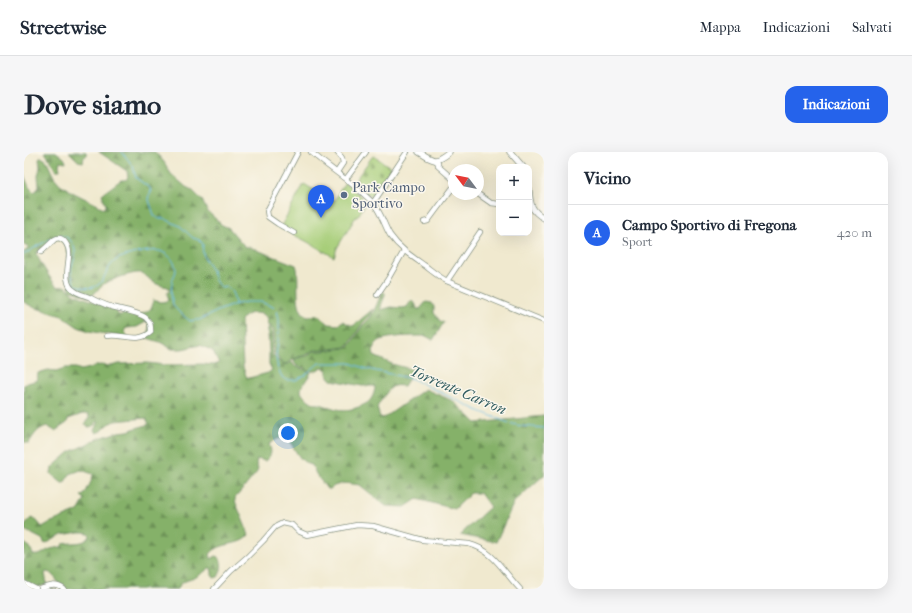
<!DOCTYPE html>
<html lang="it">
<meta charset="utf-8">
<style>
:root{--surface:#fff;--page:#f6f6f7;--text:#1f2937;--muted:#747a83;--line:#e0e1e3;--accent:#2563eb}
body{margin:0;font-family:"IM FELL French Canon",serif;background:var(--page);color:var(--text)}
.controls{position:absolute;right:12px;top:12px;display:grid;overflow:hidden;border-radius:8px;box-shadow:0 4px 16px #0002}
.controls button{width:36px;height:36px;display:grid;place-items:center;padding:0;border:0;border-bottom:1px solid var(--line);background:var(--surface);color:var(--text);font:20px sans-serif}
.compass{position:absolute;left:424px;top:12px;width:36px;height:36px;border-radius:50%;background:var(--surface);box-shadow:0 4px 16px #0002;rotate:302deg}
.you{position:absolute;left:264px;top:281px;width:14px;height:14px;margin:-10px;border:3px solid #fff;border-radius:50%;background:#1a73e8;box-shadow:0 0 0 6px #1a73e833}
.badge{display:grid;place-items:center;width:26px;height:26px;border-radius:50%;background:var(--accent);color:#fff;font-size:13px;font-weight:700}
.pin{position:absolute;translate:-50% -33px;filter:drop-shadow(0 1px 2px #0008)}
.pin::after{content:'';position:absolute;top:21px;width:14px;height:12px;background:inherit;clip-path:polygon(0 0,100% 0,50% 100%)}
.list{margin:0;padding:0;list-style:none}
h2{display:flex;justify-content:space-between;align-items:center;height:52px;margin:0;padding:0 16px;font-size:17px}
h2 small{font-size:13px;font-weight:400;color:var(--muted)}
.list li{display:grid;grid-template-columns:26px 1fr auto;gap:12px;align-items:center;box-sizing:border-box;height:56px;padding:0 16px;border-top:1px solid var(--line)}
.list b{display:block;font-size:15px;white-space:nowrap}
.list p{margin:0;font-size:13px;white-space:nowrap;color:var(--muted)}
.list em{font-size:13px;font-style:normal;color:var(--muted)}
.map{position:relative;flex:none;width:520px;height:437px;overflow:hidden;border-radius:12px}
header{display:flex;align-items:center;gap:24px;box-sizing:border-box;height:56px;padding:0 20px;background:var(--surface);border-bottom:1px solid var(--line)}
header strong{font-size:19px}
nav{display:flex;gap:22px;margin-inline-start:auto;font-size:14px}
.intro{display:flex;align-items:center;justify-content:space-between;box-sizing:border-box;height:96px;padding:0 24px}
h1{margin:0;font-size:28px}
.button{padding:10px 18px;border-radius:12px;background:var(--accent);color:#fff;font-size:14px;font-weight:700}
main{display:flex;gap:24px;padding:0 24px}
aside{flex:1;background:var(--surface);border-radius:12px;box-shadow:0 4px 16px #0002}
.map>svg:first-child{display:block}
.forest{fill:url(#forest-firs);stroke:#52774e}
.cemetery{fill:url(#cemetery-stones);stroke:#638656}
.green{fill:#a7ce79;stroke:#638656}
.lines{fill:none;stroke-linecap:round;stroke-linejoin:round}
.stream{stroke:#6bbde7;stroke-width:1}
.minor-casing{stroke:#889382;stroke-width:6}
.major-casing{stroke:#889382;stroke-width:7}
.minor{stroke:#fff;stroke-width:4.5}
.major{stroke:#fff;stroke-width:5.5}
.service-dot{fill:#5c6f8a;stroke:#fbf7ec;stroke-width:1.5}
.labels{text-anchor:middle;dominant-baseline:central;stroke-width:3;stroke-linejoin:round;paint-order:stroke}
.service-label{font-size:14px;fill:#4e5e75;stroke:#fbf7ec;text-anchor:start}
.water-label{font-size:15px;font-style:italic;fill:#325d61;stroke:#fbf7ec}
</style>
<header>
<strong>Streetwise</strong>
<nav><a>Mappa</a><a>Indicazioni</a><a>Salvati</a></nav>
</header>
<div class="intro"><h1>Dove siamo</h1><a class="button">Indicazioni</a></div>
<main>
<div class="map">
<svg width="520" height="437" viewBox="0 0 520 437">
<defs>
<pattern id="forest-firs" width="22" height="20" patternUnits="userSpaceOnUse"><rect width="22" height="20" fill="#85b169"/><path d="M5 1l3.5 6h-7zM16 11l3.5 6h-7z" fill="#6c9157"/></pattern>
<pattern id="cemetery-stones" width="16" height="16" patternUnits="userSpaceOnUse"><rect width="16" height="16" fill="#a7ce79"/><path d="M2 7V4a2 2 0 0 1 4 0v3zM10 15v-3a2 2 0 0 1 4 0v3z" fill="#87a864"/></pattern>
</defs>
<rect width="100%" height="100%" fill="#fbf7ec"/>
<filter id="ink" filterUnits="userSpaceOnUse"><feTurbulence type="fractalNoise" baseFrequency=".025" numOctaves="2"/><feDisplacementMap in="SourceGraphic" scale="8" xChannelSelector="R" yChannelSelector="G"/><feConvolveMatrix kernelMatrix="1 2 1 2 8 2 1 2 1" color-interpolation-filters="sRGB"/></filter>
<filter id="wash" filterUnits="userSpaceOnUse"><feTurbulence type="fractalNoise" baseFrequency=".012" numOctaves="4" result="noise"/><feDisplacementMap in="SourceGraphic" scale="16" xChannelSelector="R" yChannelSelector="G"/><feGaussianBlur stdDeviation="0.9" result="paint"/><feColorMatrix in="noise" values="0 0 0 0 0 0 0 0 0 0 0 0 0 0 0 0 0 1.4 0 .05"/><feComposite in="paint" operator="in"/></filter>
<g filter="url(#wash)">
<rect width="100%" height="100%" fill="#f0e9cf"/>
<g class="forest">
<path d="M 21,0 L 32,0 L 40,6 L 42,10 L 36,9 L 35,13 L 36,18 L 32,18 Z"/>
<path d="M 45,0 L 62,0 L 63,3 L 60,5 L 59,10 L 54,9 Z"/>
<path d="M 75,0 L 131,0 L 140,10 L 147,22 L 162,35 L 168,38 L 178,48 L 183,59 L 198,73 L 205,76 L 221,95 L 225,95 L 272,113 C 277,125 268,160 284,164 C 287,164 291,163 294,163 L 305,172 L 314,173 L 318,169 L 329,174 L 349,157 L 345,164 L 338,172 L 324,194 L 321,195 L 299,198 L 290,198 L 282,203 L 274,205 L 264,211 L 260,212 L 257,210 L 250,201 L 249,195 L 250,188 L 250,180 L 247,174 L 244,174 C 243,172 244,169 243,167 C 241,160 228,160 222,163 L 222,164 L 219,166 L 217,168 L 219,215 L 222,224 L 225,226 L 244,221 L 248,218 L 245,212 L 245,199 L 244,181 L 244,176 L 246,175 C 251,184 246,192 248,201 C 249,203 250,204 252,206 C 257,212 261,215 268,210 C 271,217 275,215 281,218 C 283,219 285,220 287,221 C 276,238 270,239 291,252 C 297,251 300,254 306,255 C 319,260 331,258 343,251 C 348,248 351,240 351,234 L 338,234 L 308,228 L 303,222 L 303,218 C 295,213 293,221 286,219 C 284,219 282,217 280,216 C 274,214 271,215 270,208 L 274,206 L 283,204 L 290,199 L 299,199 L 322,196 L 325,195 L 339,173 L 347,165 L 353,152 L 358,139 L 361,141 C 361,147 356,152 357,158 L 367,155 L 378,156 L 383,155 L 387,149 C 391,149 392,153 393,157 L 396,157 L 402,150 L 408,151 L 410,155 L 410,161 L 416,169 L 420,170 L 409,188 L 402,184 L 399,184 C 388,184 367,184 357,188 C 350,191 348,198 350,204 L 368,212 L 390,218 L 380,234 C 377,234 373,233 370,234 C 365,236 355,250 353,256 L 356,265 L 360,266 L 401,237 L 429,249 L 452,271 L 520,264 L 520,323 L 490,350 L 472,390 L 436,383 L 466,355 L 456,341 L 447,341 L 431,357 L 393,347 L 381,355 L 362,354 L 336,333 L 320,331 L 310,334 L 306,337 L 303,337 L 292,322 L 288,313 C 270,310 270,283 256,286 C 252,287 249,290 245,292 C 248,300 248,303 241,309 L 233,307 L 232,312 L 234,317 L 233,320 L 219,337 L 211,346 L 211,349 L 225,383 C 216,395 196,389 186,402 L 187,407 L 192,404 C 200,408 198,418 194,425 L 190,426 L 188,423 L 188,420 L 187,416 L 185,416 C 181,419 177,423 172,425 C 165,429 156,428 154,437 L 42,437 C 40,436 38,435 36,433 C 31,428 32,421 22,420 L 21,421 L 23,433 L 11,436 L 0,429 L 0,391 L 6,395 L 9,403 C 17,404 18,401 24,398 C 28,396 33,396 37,395 L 39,392 C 47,390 62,393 66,384 L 64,381 L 60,380 L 55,380 L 38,383 L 21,392 L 18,387 L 0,378 L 0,375 L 7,366 L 13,369 L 18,375 L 20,374 L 25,371 L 52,360 L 55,358 L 61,347 L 57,344 L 60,343 C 63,338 69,327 69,322 L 57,318 L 46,322 L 40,331 L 38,331 L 27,322 L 28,316 L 32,312 L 46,300 L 76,286 L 94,280 L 104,279 L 112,276 L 123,273 L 125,272 L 122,266 L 91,269 C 83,271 82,278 72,281 L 70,278 L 75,270 L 74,269 C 71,273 64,279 61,271 L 65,266 L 65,263 C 57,261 57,263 50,265 C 48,266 46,266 44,267 L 43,271 L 31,279 L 23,274 C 13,277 10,283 5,291 L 0,290 L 0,284 L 1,282 L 0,280 L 0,233 C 4,230 9,230 13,228 L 14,221 L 24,218 L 32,219 L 41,216 L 52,216 L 57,218 L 62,217 L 76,213 L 87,214 L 95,212 L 124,211 L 140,213 L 178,212 L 189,213 L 195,211 L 189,199 L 176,193 L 158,197 L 148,197 L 136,190 L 123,186 L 125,179 L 125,171 L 115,163 C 123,160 130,157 129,148 C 135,150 139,151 145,148 C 143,143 142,141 146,138 L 144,135 C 138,134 134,133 129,130 C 125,127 121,122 116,121 C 109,120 82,129 77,134 C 73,138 71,142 66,145 L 46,138 L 44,106 L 42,93 L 33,86 L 12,101 C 14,107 29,132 34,135 L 42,134 L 45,138 L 50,142 L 93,158 L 93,161 L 95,163 L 98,163 L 100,159 L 114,163 L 122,170 L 113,175 L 103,176 L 100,179 L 105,186 L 65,179 L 54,175 L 38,164 L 9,155 L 0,150 L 0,100 L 5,96 L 0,93 L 0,23 L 5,35 L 10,40 L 13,38 L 15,34 L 14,24 L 16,15 L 15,7 L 17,5 L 22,8 L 30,25 L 36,32 L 48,40 L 80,56 L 82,55 L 82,53 L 78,42 L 97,28 L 102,28 L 104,25 L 103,19 Z"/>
</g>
<path class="cemetery" d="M 350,4 L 369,17 L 361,30 L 360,30 L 351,43 L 347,44 L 330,32 L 330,30 L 348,5 Z"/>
<path class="green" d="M 321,30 L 339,46 L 341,52 L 334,64 L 331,66 L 313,96 L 310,105 L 280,88 L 256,76 L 280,32 L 290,38 L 310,49 Z"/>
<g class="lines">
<g class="stream">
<path d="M 98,0 L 109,14 L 112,26 L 126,36 L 127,41 L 124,45 L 130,63 L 135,67 L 139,66 L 156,74 L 169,86 L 175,88 L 179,92 C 177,104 183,109 188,119 C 191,128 190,128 197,136 L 203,135 C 209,139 210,145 211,152 L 213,152 L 222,150 L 237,150 L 249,155 L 253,159 L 255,167 L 255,180 L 252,205 L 254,217 L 258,225 L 263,228 L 272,228 L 281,223 L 295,211 L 326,211 L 343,217 L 389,227 L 455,259 L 485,271 L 497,274 L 520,276"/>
<path d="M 32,85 C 41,80 50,90 51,99 C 52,106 48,111 47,118 C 47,122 49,128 51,133 C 59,135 67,138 74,133 C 79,130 81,122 84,117 C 86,114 89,110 92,108 C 99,103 128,97 136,99 C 145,102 152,110 152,119 C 151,123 148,127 148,131 C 147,137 147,146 149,152 C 153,160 160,164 166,169 L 171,168 L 175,168 L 196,158 L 212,152"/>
<path d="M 0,102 L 3,101 L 13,94 L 29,86"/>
</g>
</g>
</g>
<g filter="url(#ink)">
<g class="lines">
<defs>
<g id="minor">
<path d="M 287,0 C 307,18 330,31 349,51 C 357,60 360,73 366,83 C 375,96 387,104 400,113 C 408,119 416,126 425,130 L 520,169"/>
<path d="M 313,0 L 318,6 L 319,11 L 313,20"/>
<path d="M 412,9 L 414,11 L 414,14 L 430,28"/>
<path d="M 322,27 L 342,0"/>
<path d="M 454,42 L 467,51 L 475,52"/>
<path d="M 349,51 L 383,0"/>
<path d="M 400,70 L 404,69 L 430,34"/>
<path d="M 270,81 L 254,72 L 244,65 L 243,59 L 274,0"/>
<path d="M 17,100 L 31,87 C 40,83 45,95 45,102 C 45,113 38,132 51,139 C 55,142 60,143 65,145 C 72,149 79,152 88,155 C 96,157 117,161 122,166 C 127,170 127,175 127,180 C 114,192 97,181 83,184"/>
<path d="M 423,129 L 456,80"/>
<path d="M 353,143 L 364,127 L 380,99"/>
<path d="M 0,431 L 12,437"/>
<path d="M 17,437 C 26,434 31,431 40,437"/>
<path d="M 190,437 L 207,419 L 223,405 L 239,389 L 251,375 L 259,371 L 268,373 L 274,379 L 283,383 L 333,373 L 349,374 L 399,388 L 445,392 C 470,398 480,421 496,437"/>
</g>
<g id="major">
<path d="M 395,0 C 410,9 410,12 425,0"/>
<path d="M 486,0 L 499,15"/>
<path d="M 505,38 C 506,52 507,59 520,66"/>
</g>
</defs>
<use href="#minor" class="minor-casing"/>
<use href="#major" class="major-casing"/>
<use href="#minor" class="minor"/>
<use href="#major" class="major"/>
</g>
</g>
<circle class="service-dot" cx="320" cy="43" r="4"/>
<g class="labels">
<g class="service-label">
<text x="328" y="35">Park Campo<tspan x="328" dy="16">Sportivo</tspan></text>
</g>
<g class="water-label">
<text transform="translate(434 238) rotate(23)">Torrente Carron</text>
</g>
</g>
</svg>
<div class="controls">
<button>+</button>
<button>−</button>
</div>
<svg class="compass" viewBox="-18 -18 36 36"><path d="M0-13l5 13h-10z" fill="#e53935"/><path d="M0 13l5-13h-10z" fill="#747a83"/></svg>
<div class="you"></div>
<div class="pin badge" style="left:297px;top:66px">A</div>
</div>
<aside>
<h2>Vicino<small></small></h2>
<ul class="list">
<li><span class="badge">A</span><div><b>Campo Sportivo di Fregona</b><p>Sport</p></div><em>420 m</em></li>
</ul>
</aside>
</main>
